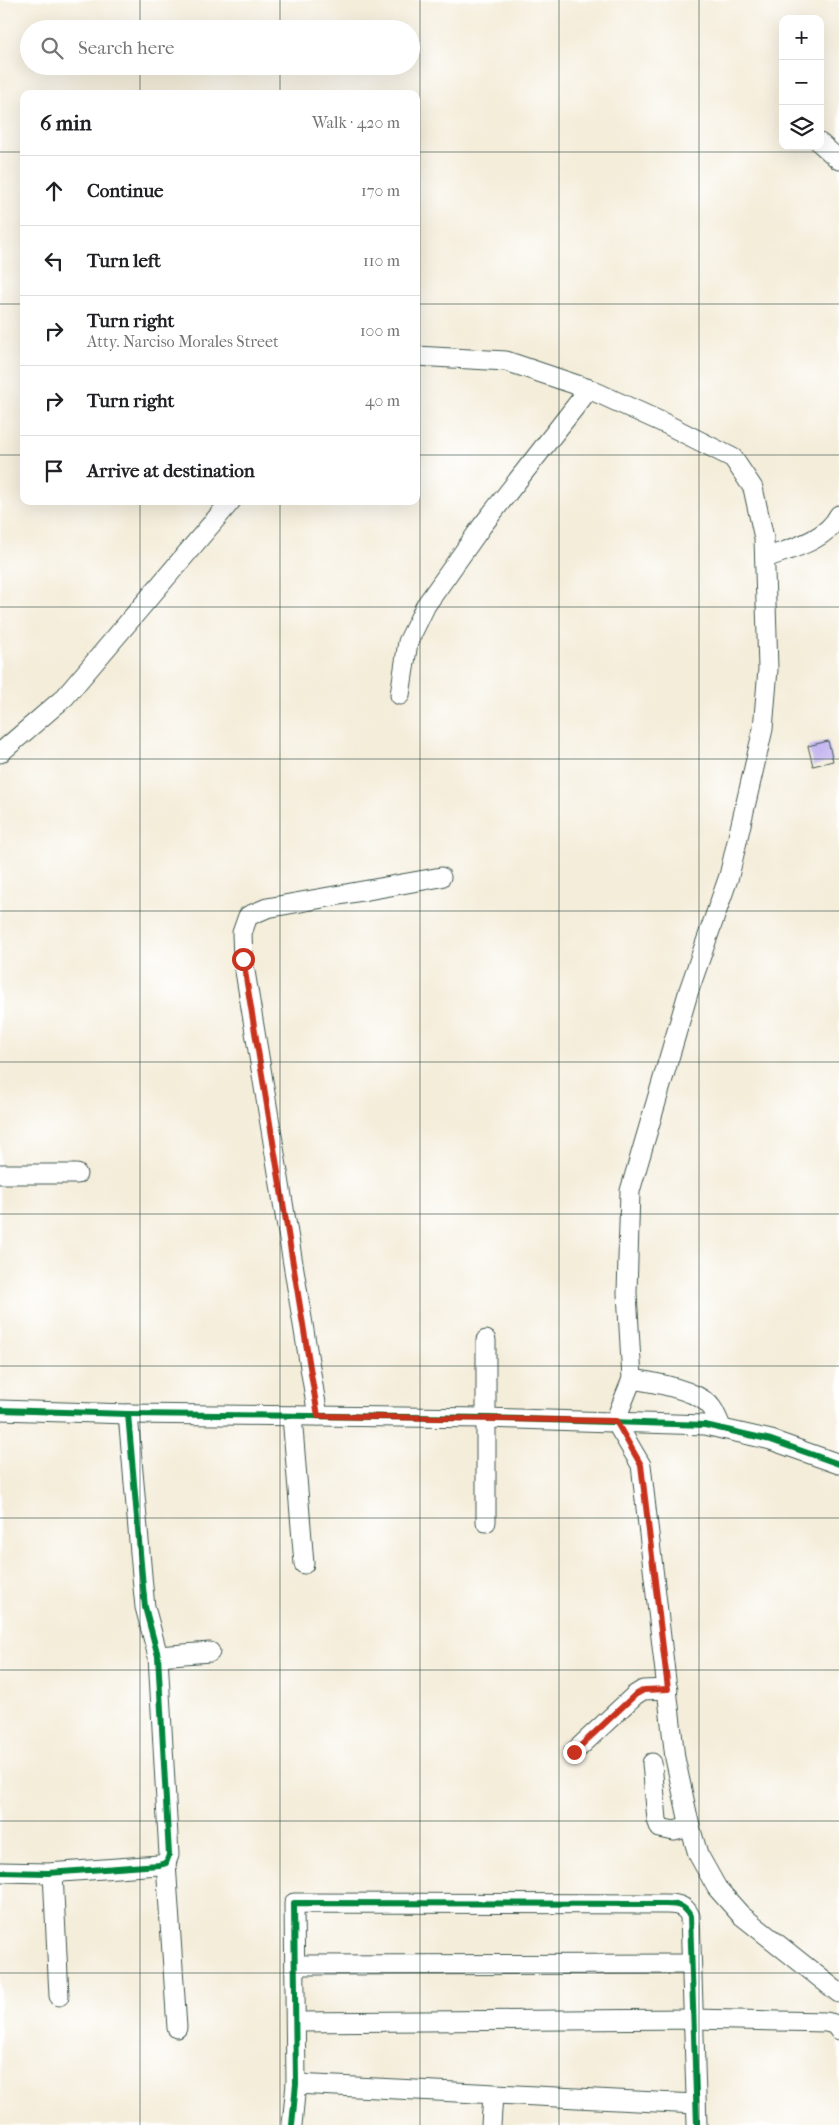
<!DOCTYPE html>
<meta charset="utf-8">
<style>
:root{--surface:#fff;--page:#f6f6f6;--text:#202124;--muted:#757577;--line:#e0e0e0}
body{margin:0;font-family:"IM FELL French Canon",serif;background:var(--page);color:var(--text)}
.controls{position:absolute;right:15px;top:15px;display:grid;overflow:hidden;border-radius:10px;box-shadow:0 5px 20px #0002}
.controls button{width:45px;height:45px;display:grid;place-items:center;padding:0;border:0;border-bottom:1px solid var(--line);background:var(--surface);color:var(--text);font:25px sans-serif}
.stop{position:absolute;width:15px;height:15px;margin:-11px;border:4px solid #c8321e;border-radius:50%;background:#fff}
.stop.end{background:#c8321e;border-color:#fff;box-shadow:0 1px 5px #0008}
.list{margin:0;padding:0;list-style:none}
h2{display:flex;justify-content:space-between;align-items:center;height:65px;margin:0;padding:0 20px;font-size:21px}
h2 small{font-size:16px;font-weight:400;color:var(--muted)}
.list li{display:grid;grid-template-columns:32px 1fr auto;gap:15px;align-items:center;box-sizing:border-box;height:70px;padding:0 20px;border-top:1px solid var(--line)}
.list b{display:block;font-size:19px;white-space:nowrap}
.list p{margin:0;font-size:16px;white-space:nowrap;color:var(--muted)}
.list em{font-size:16px;font-style:normal;color:var(--muted)}
.icon{flex:none;width:28px;height:28px;fill:none;stroke:currentColor;stroke-width:2;stroke-linecap:round;stroke-linejoin:round}
.map{position:relative;flex:none;width:839px;height:2125px;overflow:hidden}
.search{position:absolute;background:var(--surface);box-shadow:0 5px 20px #0002;left:20px;top:20px;width:400px;height:55px;display:flex;align-items:center;gap:12px;box-sizing:border-box;padding:0 18px;border-radius:28px;color:var(--muted);font-size:19px}
.panel{position:absolute;background:var(--surface);box-shadow:0 5px 20px #0002;left:20px;top:90px;width:400px;height:415px;border-radius:10px}
.map>svg:first-child{display:block}
.building{fill:#c6b8f1}
.lines{fill:none;stroke-linecap:round;stroke-linejoin:round}
.minor-casing{stroke:#3f574d;stroke-width:21}
.minor{stroke:#fff;stroke-width:19}
.cycleway-casing{stroke:#fff;stroke-width:9}
.cycleway{stroke:#00873e;stroke-width:6}
.route{stroke:#c8321e;stroke-width:6}
.grid{fill:none;stroke:#1f3d34;stroke-width:1;stroke-opacity:0.55}
</style>
<div class="map">
<svg width="839" height="2125" viewBox="0 0 839 2125">
<rect width="100%" height="100%" fill="#fff"/>
<filter id="ink" filterUnits="userSpaceOnUse"><feTurbulence type="fractalNoise" baseFrequency=".02" numOctaves="2"/><feDisplacementMap in="SourceGraphic" scale="10" xChannelSelector="R" yChannelSelector="G"/><feConvolveMatrix kernelMatrix="1 2 1 2 8 2 1 2 1" color-interpolation-filters="sRGB"/></filter>
<filter id="wash" filterUnits="userSpaceOnUse"><feTurbulence type="fractalNoise" baseFrequency=".0096" numOctaves="4" result="noise"/><feDisplacementMap in="SourceGraphic" scale="20" xChannelSelector="R" yChannelSelector="G"/><feGaussianBlur stdDeviation="1.12" result="paint"/><feColorMatrix in="noise" values="0 0 0 0 0 0 0 0 0 0 0 0 0 0 0 0 0 1.4 0 .05"/><feComposite in="paint" operator="in"/></filter>
<g filter="url(#wash)">
<rect width="100%" height="100%" fill="#f4edda"/>
<g id="blocks">
<path class="building" d="M 828,741 L 833,761 L 813,766 L 808,746 Z"/>
</g>
</g>
<g filter="url(#ink)">
<use href="#blocks" fill-opacity="0" stroke="#3f574d" stroke-width="1"/>
<g class="lines">
<defs>
<g id="minor">
<path d="M 820,143 L 839,160"/>
<path d="M 416,356 L 506,361 L 589,389 L 666,424 L 733,458 L 753,488 L 764,538 L 768,669 L 763,729 L 729,876 L 689,990 L 630,1191 L 627,1293 L 632,1379 L 615,1421"/>
<path d="M 765,558 C 790,549 826,541 839,515"/>
<path d="M 400,695 L 408,642 L 426,605 L 482,526 L 589,389"/>
<path d="M 0,753 L 65,697 L 231,501"/>
<path d="M 0,1174 L 77,1174"/>
<path d="M 632,1379 C 652,1382 700,1390 712,1408 C 716,1414 719,1422 722,1429"/>
<path d="M 0,1410 L 128,1414 L 487,1418 L 705,1425 L 771,1440 L 839,1464"/>
<path d="M 292,1416 L 304,1564"/>
<path d="M 318,1416 L 243,959 L 242,933 L 248,916 L 267,908 L 441,877"/>
<path d="M 615,1421 L 641,1465 L 675,1758 L 690,1827 L 698,1854 L 717,1888 L 741,1915 L 839,1993"/>
<path d="M 486,1522 L 486,1340"/>
<path d="M 158,1656 L 210,1652"/>
<path d="M 574,1752 L 635,1695 L 643,1690 L 668,1689"/>
<path d="M 652,1763 L 657,1820 L 660,1828 L 674,1831 L 690,1827"/>
<path d="M 166,1863 L 177,2028"/>
<path d="M 0,1872 L 48,1873 L 159,1865 L 166,1863 L 169,1855 L 158,1656 L 145,1607 L 143,1587 L 128,1414"/>
<path d="M 53,1873 L 59,1996"/>
<path d="M 295,1965 L 691,1964"/>
<path d="M 296,2022 L 693,2019 L 826,2022 L 834,2024 L 839,2030"/>
<path d="M 296,2084 L 696,2104"/>
<path d="M 292,2125 L 296,2084 L 294,1903 L 666,1904 C 676,1904 685,1905 690,1916 L 697,2125"/>
<path d="M 491,2125 L 493,2095"/>
</g>
</defs>
<use href="#minor" class="minor-casing"/>
<use href="#minor" class="minor"/>
<defs>
<g id="cycleway">
<path d="M 0,1410 L 128,1414 L 487,1418 L 705,1425 L 771,1440 L 839,1464"/>
<path d="M 0,1872 L 48,1873 L 159,1865 L 166,1863 L 169,1855 L 158,1656 L 145,1607 L 143,1587 L 128,1414"/>
<path d="M 292,2125 L 296,2084 L 294,1903 L 666,1904 C 676,1904 685,1905 690,1916 L 697,2125"/>
</g>
</defs>
<use href="#cycleway" class="cycleway-casing"/>
<use href="#cycleway" class="cycleway"/>
</g>
</g>
<g class="lines" filter="url(#ink)">
<path class="route" d="M 243,959 L 318,1416 L 616,1421 L 641,1465 L 668,1689 L 644,1690 L 635,1695 L 574,1752"/>
</g>
<path class="grid" d="M 140,0 L 140,29M 280,0 L 280,29M 420,0 L 420,2125M 559,0 L 559,2125M 699,0 L 699,2125M 140,66 L 140,94M 280,66 L 280,94M 0,152 L 24,152M 416,152 L 839,152M 0,304 L 24,304M 416,304 L 839,304M 0,455 L 24,455M 416,455 L 839,455M 140,501 L 140,2125M 280,501 L 280,2125M 0,607 L 839,607M 0,759 L 839,759M 0,911 L 839,911M 0,1062 L 839,1062M 0,1214 L 839,1214M 0,1366 L 839,1366M 0,1518 L 839,1518M 0,1670 L 839,1670M 0,1821 L 839,1821M 0,1973 L 839,1973"/>
</svg>
<div class="controls">
<button>+</button>
<button>−</button>
<button><svg class="icon" aria-label="layers" viewBox="0 0 24 24"><path d="M12 4l9 5-9 5-9-5zM3 14l9 5 9-5"/></svg></button>
</div>
<div class="stop" style="left:243px;top:959px"></div>
<div class="stop end" style="left:574px;top:1752px"></div>
<div class="search"><svg class="icon" aria-label="search" viewBox="0 0 24 24"><circle cx="10" cy="10" r="6"/><path d="M15 15l6 6"/></svg>Search here</div>
<section class="panel">
<h2>6 min<small>Walk · 420 m</small></h2>
<ul class="list">
<li><svg class="icon" aria-label="ahead" viewBox="0 0 24 24"><path d="M12 20V5M6 11l6-6 6 6"/></svg><div><b>Continue</b></div><em>170 m</em></li>
<li><svg class="icon" aria-label="left" viewBox="0 0 24 24"><path d="M17 20v-9H6M10 6l-5 5 5 5"/></svg><div><b>Turn left</b></div><em>110 m</em></li>
<li><svg class="icon" aria-label="right" viewBox="0 0 24 24"><path d="M7 20v-9h11M14 6l5 5-5 5"/></svg><div><b>Turn right</b><p>Atty. Narciso Morales Street</p></div><em>100 m</em></li>
<li><svg class="icon" aria-label="right" viewBox="0 0 24 24"><path d="M7 20v-9h11M14 6l5 5-5 5"/></svg><div><b>Turn right</b></div><em>40 m</em></li>
<li><svg class="icon" aria-label="arrive" viewBox="0 0 24 24"><path d="M6 21V4h12l-3 4 3 4H6"/></svg><div><b>Arrive at destination</b></div></li>
</ul>
</section>
</div>
